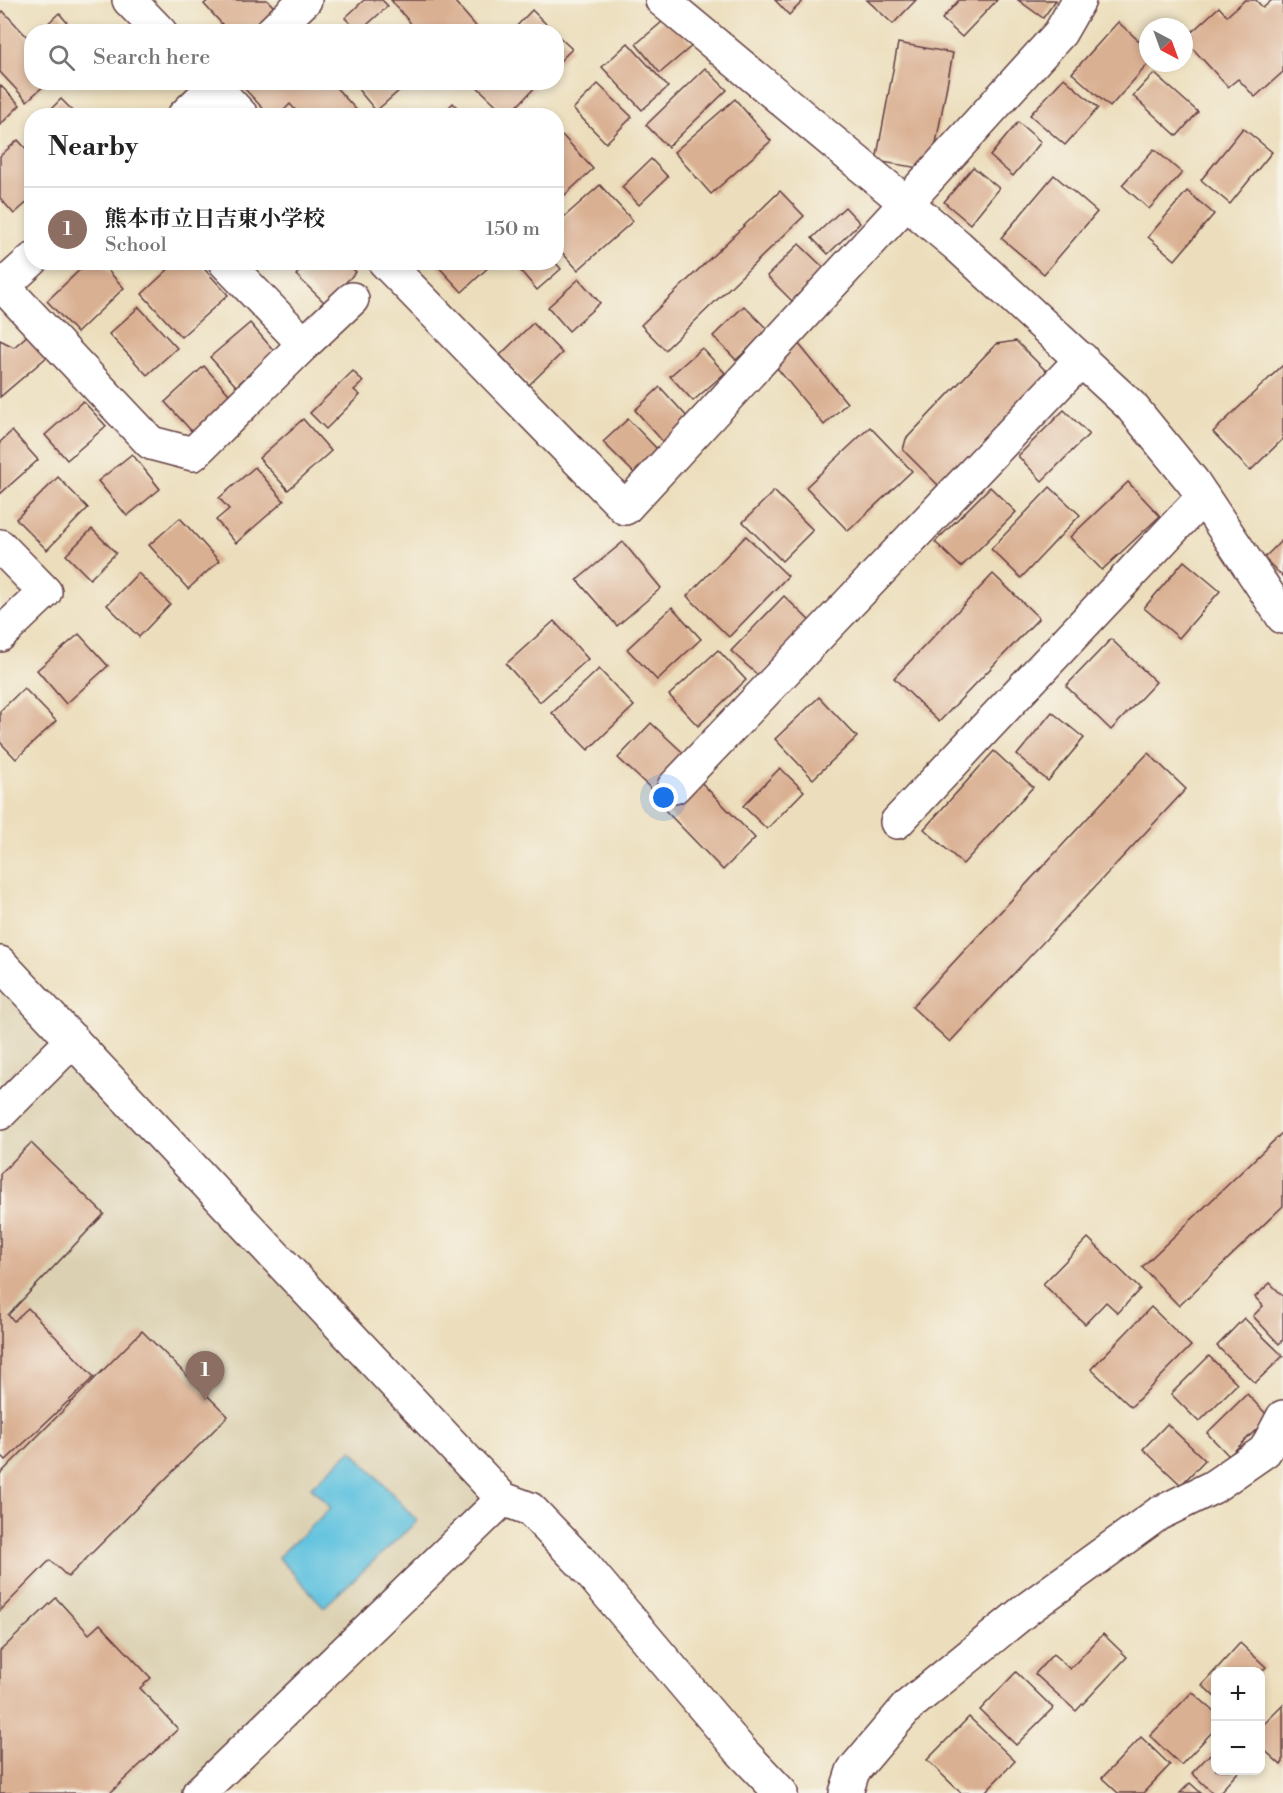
<!DOCTYPE html>
<meta charset="utf-8">
<style>
:root{--surface:#fff;--page:#f2f2f2;--text:#222;--muted:#767676;--line:#e0e0e0;--accent:#111827}
body{margin:0;font-family:"Libre Bodoni","Noto Serif JP",serif;background:var(--page);color:var(--text)}
.controls{position:absolute;right:18px;bottom:18px;display:grid;overflow:hidden;border-radius:12px;box-shadow:0 3px 9px #0003}
.controls button{width:54px;height:54px;display:grid;place-items:center;padding:0;border:0;border-bottom:2px solid var(--line);background:var(--surface);color:var(--text);font:30px sans-serif}
.compass{position:absolute;left:1139px;top:18px;width:54px;height:54px;border-radius:50%;background:var(--surface);box-shadow:0 3px 9px #0003;rotate:139deg}
.you{position:absolute;left:664px;top:798px;width:21px;height:21px;margin:-15px;border:4px solid #fff;border-radius:50%;background:#1a73e8;box-shadow:0 0 0 9px #1a73e833}
.badge{display:grid;place-items:center;width:39px;height:39px;border-radius:50%;background:var(--accent);color:#fff;font-size:20px;font-weight:700}
.pin{position:absolute;translate:-50% -50px;filter:drop-shadow(0 2px 3px #0008)}
.pin::after{content:'';position:absolute;top:32px;width:21px;height:18px;background:inherit;clip-path:polygon(0 0,100% 0,50% 100%)}
.list{margin:0;padding:0;list-style:none}
h2{display:flex;justify-content:space-between;align-items:center;height:78px;margin:0;padding:0 24px;font-size:26px}
h2 small{font-size:20px;font-weight:400;color:var(--muted)}
.list li{display:grid;grid-template-columns:39px 1fr auto;gap:18px;align-items:center;box-sizing:border-box;height:84px;padding:0 24px;border-top:2px solid var(--line)}
.list b{display:block;font-size:22px;white-space:nowrap}
.list p{margin:0;font-size:20px;white-space:nowrap;color:var(--muted)}
.list em{font-size:20px;font-style:normal;color:var(--muted)}
.icon{flex:none;width:33px;height:33px;fill:none;stroke:currentColor;stroke-width:2;stroke-linecap:round;stroke-linejoin:round}
.map{position:relative;flex:none;width:1283px;height:1793px;overflow:hidden}
.search{position:absolute;background:var(--surface);box-shadow:0 3px 9px #0003;left:24px;top:24px;width:540px;height:66px;display:flex;align-items:center;gap:15px;box-sizing:border-box;padding:0 21px;border-radius:24px;color:var(--muted);font-size:22px}
.panel{position:absolute;background:var(--surface);box-shadow:0 3px 9px #0003;left:24px;top:108px;width:540px;height:162px;border-radius:24px}
.map>svg:first-child{display:block}
.built{fill:#dbd0b1}
.water{fill:#61c2df;stroke:#567085;stroke-width:1.5}
.building{fill:#dab093}
.lines{fill:none;stroke-linecap:round;stroke-linejoin:round}
.street-casing{stroke:#623c41;stroke-width:36}
.street{stroke:#fff;stroke-width:33}
</style>
<div class="map">
<svg width="1283" height="1793" viewBox="0 0 1283 1793">
<rect width="100%" height="100%" fill="#f7f3e8"/>
<filter id="ink" filterUnits="userSpaceOnUse"><feTurbulence type="fractalNoise" baseFrequency=".0167" numOctaves="2"/><feDisplacementMap in="SourceGraphic" scale="12" xChannelSelector="R" yChannelSelector="G"/><feConvolveMatrix kernelMatrix="1 2 1 2 8 2 1 2 1" color-interpolation-filters="sRGB"/></filter>
<filter id="wash" filterUnits="userSpaceOnUse"><feTurbulence type="fractalNoise" baseFrequency=".008" numOctaves="4" result="noise"/><feDisplacementMap in="SourceGraphic" scale="24" xChannelSelector="R" yChannelSelector="G"/><feGaussianBlur stdDeviation="1.35" result="paint"/><feColorMatrix in="noise" values="0 0 0 0 0 0 0 0 0 0 0 0 0 0 0 0 0 1.4 0 .05"/><feComposite in="paint" operator="in"/></filter>
<g filter="url(#wash)">
<rect width="100%" height="100%" fill="#ecdebc"/>
<path class="built" d="M 0,963 L 503,1499 L 199,1793 L 0,1793 Z"/>
<path class="water" d="M 352,1450 L 417,1521 L 324,1607 L 278,1557 L 331,1508 L 311,1487 Z"/>
<g id="blocks">
<g class="building">
<path d="M 209,0 L 267,0 L 279,12 L 258,32 L 229,32 L 204,4 Z"/>
<path d="M 364,0 L 382,0 L 388,6 L 359,32 L 345,18 Z"/>
<path d="M 391,0 L 457,0 L 455,2 L 481,32 L 418,32 Z"/>
<path d="M 775,0 L 804,0 L 789,15 Z"/>
<path d="M 867,0 L 916,0 L 893,24 Z"/>
<path d="M 959,0 L 997,0 L 962,37 L 942,19 Z"/>
<path d="M 1018,0 L 1056,0 L 1043,18 Z"/>
<path d="M 1245,0 L 1256,0 L 1263,8 L 1272,0 L 1283,0 L 1283,72 L 1255,97 L 1238,79 L 1228,87 L 1184,39 L 1219,7 L 1227,16 Z"/>
<path d="M 532,10 L 554,32 L 511,32 Z"/>
<path d="M 3,11 L 30,40 L 32,38 L 32,82 L 48,82 L 27,101 L 0,72 L 0,14 Z"/>
<path d="M 59,13 L 75,32 L 39,32 Z"/>
<path d="M 669,16 L 693,45 L 660,73 L 636,44 Z"/>
<path d="M 1118,22 L 1148,49 L 1149,63 L 1110,107 L 1072,73 Z"/>
<path d="M 556,34 L 572,49 L 556,65 Z"/>
<path d="M 628,43 L 668,87 L 642,110 L 602,67 Z"/>
<path d="M 898,43 L 953,53 L 931,170 L 876,161 Z"/>
<path d="M 705,68 L 727,90 L 668,147 L 646,125 Z"/>
<path d="M 1154,73 L 1198,112 L 1177,136 L 1133,96 Z"/>
<path d="M 1064,78 L 1098,108 L 1065,145 L 1030,115 Z"/>
<path d="M 247,82 L 331,82 L 362,116 L 301,116 L 290,104 L 278,116 L 270,116 L 243,87 Z"/>
<path d="M 352,82 L 409,82 L 376,111 Z"/>
<path d="M 472,82 L 540,82 L 508,116 Z"/>
<path d="M 598,84 L 632,117 L 606,143 L 573,109 Z"/>
<path d="M 0,85 L 20,105 L 0,125 Z"/>
<path d="M 61,99 L 78,116 L 44,116 Z"/>
<path d="M 735,99 L 771,141 L 711,194 L 674,152 Z"/>
<path d="M 453,103 L 465,116 L 440,116 Z"/>
<path d="M 1018,122 L 1041,142 L 1013,176 L 990,156 Z"/>
<path d="M 1243,128 L 1272,152 L 1230,204 L 1201,180 Z"/>
<path d="M 563,136 L 593,169 L 556,203 L 556,141 Z"/>
<path d="M 18,140 L 32,155 L 32,198 L 14,214 L 0,198 L 0,156 Z"/>
<path d="M 1154,149 L 1182,173 L 1149,209 L 1122,185 Z"/>
<path d="M 651,159 L 668,177 L 639,205 L 622,187 Z"/>
<path d="M 973,167 L 999,188 L 970,224 L 944,202 Z"/>
<path d="M 1054,175 L 1097,212 L 1044,274 L 1001,238 Z"/>
<path d="M 600,185 L 633,221 L 578,270 L 556,246 L 556,224 Z"/>
<path d="M 780,191 L 804,216 L 665,350 L 641,325 Z"/>
<path d="M 1187,191 L 1214,214 L 1175,260 L 1148,237 Z"/>
<path d="M 845,207 L 860,223 L 828,254 L 812,238 Z"/>
<path d="M 799,244 L 824,268 L 792,301 L 767,276 Z"/>
<path d="M 88,262 L 100,262 L 124,288 L 77,333 L 47,301 Z"/>
<path d="M 176,262 L 198,262 L 228,295 L 181,337 L 142,294 Z"/>
<path d="M 308,262 L 346,262 L 356,272 L 325,303 L 296,275 Z"/>
<path d="M 434,262 L 494,262 L 462,292 Z"/>
<path d="M 513,262 L 555,262 L 561,269 L 537,290 Z"/>
<path d="M 579,279 L 600,303 L 569,331 L 548,307 Z"/>
<path d="M 744,306 L 768,330 L 736,360 L 713,336 Z"/>
<path d="M 139,307 L 177,348 L 147,375 L 109,334 Z"/>
<path d="M 250,323 L 275,352 L 236,386 L 210,357 Z"/>
<path d="M 533,323 L 562,353 L 529,385 L 500,355 Z"/>
<path d="M 29,334 L 48,356 L 0,397 L 0,340 L 14,347 Z"/>
<path d="M 1016,341 L 1052,377 L 940,487 L 903,450 L 906,439 L 996,344 Z"/>
<path d="M 798,343 L 847,403 L 824,425 L 772,362 Z"/>
<path d="M 702,348 L 725,373 L 693,401 L 670,376 Z"/>
<path d="M 1283,365 L 1283,439 L 1250,471 L 1213,432 Z"/>
<path d="M 204,366 L 236,402 L 197,437 L 165,402 Z"/>
<path d="M 353,371 L 363,382 L 354,390 L 360,395 L 326,429 L 310,413 Z"/>
<path d="M 660,387 L 690,420 L 665,444 L 635,410 Z"/>
<path d="M 83,401 L 106,426 L 67,460 L 45,435 Z"/>
<path d="M 1064,410 L 1089,434 L 1042,481 L 1018,456 Z"/>
<path d="M 303,419 L 331,451 L 288,490 L 259,458 Z"/>
<path d="M 628,419 L 659,451 L 635,474 L 603,442 Z"/>
<path d="M 870,427 L 912,471 L 848,531 L 806,487 Z"/>
<path d="M 12,431 L 38,460 L 0,494 L 0,442 Z"/>
<path d="M 132,454 L 160,489 L 127,516 L 98,481 Z"/>
<path d="M 255,467 L 284,501 L 236,543 L 216,520 L 229,509 L 219,498 Z"/>
<path d="M 58,477 L 88,508 L 47,550 L 16,519 Z"/>
<path d="M 1128,482 L 1160,516 L 1102,570 L 1070,537 Z"/>
<path d="M 990,487 L 1016,512 L 961,567 L 935,542 Z"/>
<path d="M 1050,487 L 1080,515 L 1021,578 L 991,549 Z"/>
<path d="M 774,491 L 813,530 L 782,561 L 743,522 Z"/>
<path d="M 180,518 L 219,561 L 188,589 L 149,545 Z"/>
<path d="M 92,529 L 116,553 L 90,579 L 66,555 Z"/>
<path d="M 746,536 L 788,576 L 729,637 L 687,596 Z"/>
<path d="M 1283,539 L 1283,577 L 1264,558 Z"/>
<path d="M 623,542 L 661,588 L 617,626 L 577,580 Z"/>
<path d="M 1184,561 L 1220,591 L 1179,638 L 1144,608 Z"/>
<path d="M 138,573 L 170,604 L 139,637 L 107,605 Z"/>
<path d="M 993,574 L 1039,618 L 939,722 L 894,678 Z"/>
<path d="M 784,596 L 813,624 L 761,678 L 731,651 Z"/>
<path d="M 672,607 L 701,639 L 657,680 L 627,649 Z"/>
<path d="M 554,621 L 588,659 L 540,702 L 506,664 Z"/>
<path d="M 79,634 L 108,666 L 66,704 L 37,670 Z"/>
<path d="M 1111,639 L 1156,682 L 1111,730 L 1066,686 Z"/>
<path d="M 718,650 L 746,680 L 698,726 L 669,695 Z"/>
<path d="M 599,669 L 634,706 L 588,750 L 552,713 Z"/>
<path d="M 24,688 L 56,721 L 16,759 L 0,742 L 0,711 Z"/>
<path d="M 819,697 L 857,737 L 813,779 L 775,739 Z"/>
<path d="M 1052,712 L 1084,738 L 1048,781 L 1017,755 Z"/>
<path d="M 651,723 L 692,761 L 659,796 L 618,758 Z"/>
<path d="M 994,751 L 1033,787 L 963,864 L 924,829 Z"/>
<path d="M 1148,753 L 1186,789 L 950,1042 L 912,1007 Z"/>
<path d="M 780,768 L 804,791 L 767,829 L 743,806 Z"/>
<path d="M 696,777 L 755,838 L 723,870 L 664,809 Z"/>
<path d="M 1283,1132 L 1283,1206 L 1179,1306 L 1142,1267 Z"/>
<path d="M 31,1143 L 104,1214 L 8,1315 L 14,1321 L 28,1308 L 94,1377 L 6,1460 L 0,1454 L 0,1174 Z"/>
<path d="M 1088,1238 L 1140,1289 L 1118,1313 L 1106,1302 L 1085,1324 L 1043,1284 Z"/>
<path d="M 1270,1283 L 1283,1296 L 1283,1340 L 1279,1344 L 1253,1316 L 1263,1306 L 1255,1297 Z"/>
<path d="M 1151,1307 L 1191,1346 L 1131,1407 L 1091,1369 Z"/>
<path d="M 1244,1318 L 1283,1356 L 1255,1383 L 1217,1346 Z"/>
<path d="M 142,1331 L 228,1416 L 68,1577 L 50,1560 L 0,1611 L 0,1474 Z"/>
<path d="M 1209,1356 L 1237,1384 L 1199,1422 L 1171,1394 Z"/>
<path d="M 1247,1394 L 1269,1417 L 1229,1456 L 1207,1433 Z"/>
<path d="M 1167,1424 L 1205,1460 L 1181,1485 L 1143,1449 Z"/>
<path d="M 56,1598 L 89,1634 L 100,1624 L 151,1678 L 140,1688 L 178,1729 L 110,1793 L 0,1793 L 0,1651 Z"/>
<path d="M 1103,1634 L 1127,1657 L 1076,1711 L 1035,1674 L 1053,1654 L 1070,1669 Z"/>
<path d="M 1240,1643 L 1266,1667 L 1260,1673 L 1216,1672 L 1216,1698 L 1202,1685 Z"/>
<path d="M 1016,1672 L 1053,1708 L 1016,1745 L 980,1710 Z"/>
<path d="M 1192,1692 L 1216,1713 L 1216,1728 L 1181,1765 L 1150,1736 Z"/>
<path d="M 1283,1705 L 1283,1762 L 1281,1765 L 1260,1746 L 1260,1728 Z"/>
<path d="M 969,1717 L 1015,1761 L 984,1793 L 961,1793 L 927,1760 Z"/>
<path d="M 1141,1737 L 1170,1765 L 1143,1793 L 1118,1793 L 1102,1778 Z"/>
<path d="M 1216,1748 L 1216,1770 L 1240,1770 L 1219,1793 L 1213,1793 L 1192,1773 Z"/>
<path d="M 1190,1783 L 1201,1793 L 1180,1793 Z"/>
</g>
</g>
</g>
<g filter="url(#ink)">
<use href="#blocks" fill-opacity="0" stroke="#623c41" stroke-width="1.5"/>
<g class="lines">
<defs>
<g id="street">
<path d="M 129,0 L 160,32"/>
<path d="M 662,0 L 958,246 L 1131,406 L 1193,482 L 1283,617"/>
<path d="M 272,32 L 305,0"/>
<path d="M 210,82 L 242,116"/>
<path d="M 184,116 L 219,82"/>
<path d="M 385,262 L 625,508 L 906,203 L 1060,33 L 1079,0"/>
<path d="M 3,286 L 151,443 L 193,454 L 304,344 L 225,262"/>
<path d="M 0,289 L 32,260"/>
<path d="M 304,344 L 352,299"/>
<path d="M 0,546 L 45,592 L 0,635"/>
<path d="M 674,787 L 1082,359"/>
<path d="M 897,822 L 1203,497"/>
<path d="M 0,963 L 503,1499 L 530,1509 L 583,1564 L 741,1751 L 781,1793"/>
<path d="M 0,1113 L 73,1040"/>
<path d="M 199,1793 L 503,1499"/>
<path d="M 846,1793 L 853,1771 L 908,1706 L 1027,1609 L 1158,1514 L 1213,1487 L 1265,1451 L 1283,1417"/>
</g>
</defs>
<use href="#street" class="street-casing"/>
<use href="#street" class="street"/>
</g>
</g>
</svg>
<div class="controls">
<button>+</button>
<button>−</button>
</div>
<svg class="compass" viewBox="-18 -18 36 36"><path d="M0-13l5 13h-10z" fill="#e53935"/><path d="M0 13l5-13h-10z" fill="#767676"/></svg>
<div class="you"></div>
<div class="pin badge" style="left:205px;top:1401px;background:#8d6e63">1</div>
<div class="search"><svg class="icon" aria-label="search" viewBox="0 0 24 24"><circle cx="10" cy="10" r="6"/><path d="M15 15l6 6"/></svg>Search here</div>
<section class="panel">
<h2>Nearby<small></small></h2>
<ul class="list">
<li><span class="badge" style="background:#8d6e63">1</span><div><b>熊本市立日吉東小学校</b><p>School</p></div><em>150 m</em></li>
</ul>
</section>
</div>
